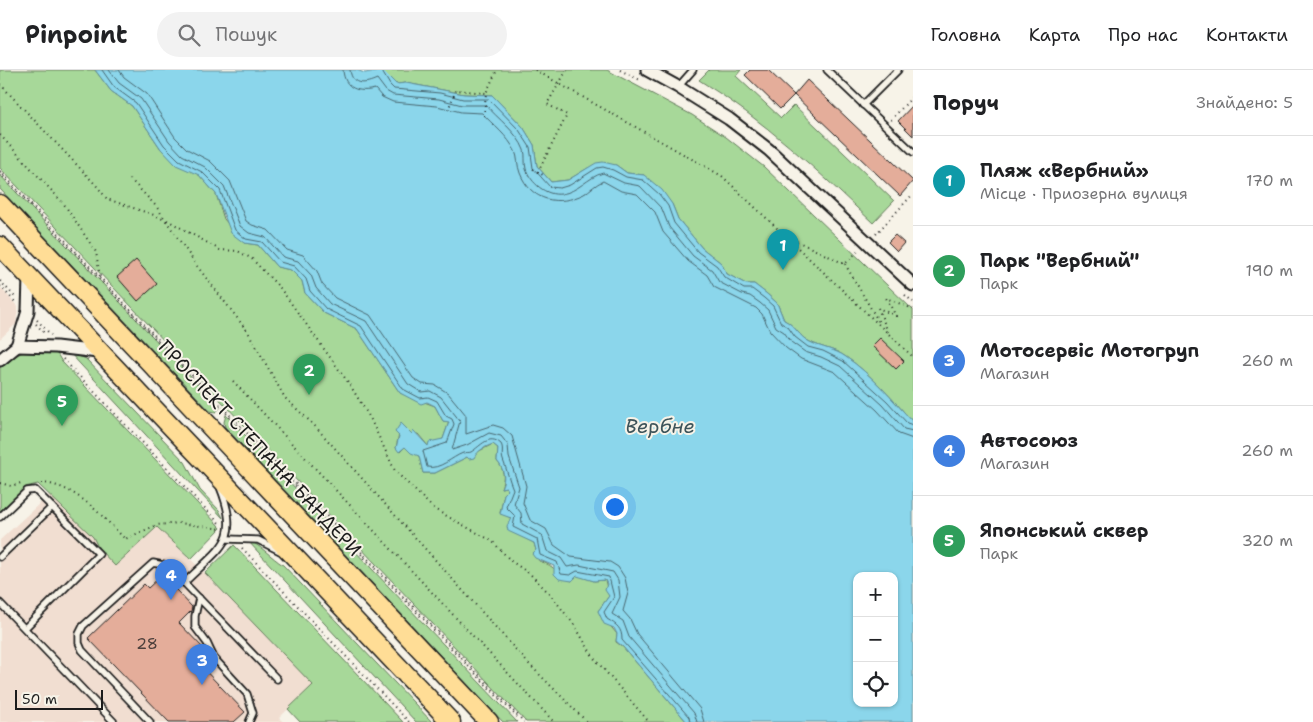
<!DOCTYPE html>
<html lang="uk">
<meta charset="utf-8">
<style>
:root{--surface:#fff;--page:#f2f2f2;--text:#202124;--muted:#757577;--line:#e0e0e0;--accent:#db2777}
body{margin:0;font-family:"Shantell Sans",sans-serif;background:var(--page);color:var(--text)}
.controls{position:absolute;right:15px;bottom:15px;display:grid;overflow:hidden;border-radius:10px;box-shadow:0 1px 4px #0004}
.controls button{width:45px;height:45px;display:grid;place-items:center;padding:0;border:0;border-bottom:1px solid var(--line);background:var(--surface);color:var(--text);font:25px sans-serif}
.scale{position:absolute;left:15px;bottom:12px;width:88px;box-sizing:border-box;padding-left:5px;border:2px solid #1c1c1c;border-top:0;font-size:14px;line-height:18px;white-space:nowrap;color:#1c1c1c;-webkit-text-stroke:4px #f7f3e8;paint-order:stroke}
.you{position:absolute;left:614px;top:436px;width:18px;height:18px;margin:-12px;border:4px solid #fff;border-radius:50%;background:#1a73e8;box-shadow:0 0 0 8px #1a73e833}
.badge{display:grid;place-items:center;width:32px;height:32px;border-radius:50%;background:var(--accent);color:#fff;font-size:16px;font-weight:700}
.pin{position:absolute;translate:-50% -41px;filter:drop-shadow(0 1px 2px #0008)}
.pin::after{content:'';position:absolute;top:26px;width:18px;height:15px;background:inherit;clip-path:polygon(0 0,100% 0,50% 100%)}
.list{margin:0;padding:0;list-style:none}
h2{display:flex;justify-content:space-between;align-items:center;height:65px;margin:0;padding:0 20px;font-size:21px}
h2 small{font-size:16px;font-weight:400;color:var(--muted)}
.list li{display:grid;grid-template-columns:32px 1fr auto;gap:15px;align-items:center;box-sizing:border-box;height:90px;padding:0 20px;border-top:1px solid var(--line)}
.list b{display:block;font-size:19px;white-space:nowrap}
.list p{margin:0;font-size:16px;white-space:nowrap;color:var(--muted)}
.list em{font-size:16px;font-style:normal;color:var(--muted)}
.icon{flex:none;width:28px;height:28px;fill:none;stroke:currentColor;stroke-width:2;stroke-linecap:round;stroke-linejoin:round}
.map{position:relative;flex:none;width:913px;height:652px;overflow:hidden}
header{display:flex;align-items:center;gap:30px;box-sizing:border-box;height:70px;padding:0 25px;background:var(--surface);border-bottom:1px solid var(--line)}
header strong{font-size:24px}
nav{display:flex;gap:28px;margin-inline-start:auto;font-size:18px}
.search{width:350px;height:45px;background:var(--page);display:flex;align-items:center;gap:12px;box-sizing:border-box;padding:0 18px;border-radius:28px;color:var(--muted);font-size:19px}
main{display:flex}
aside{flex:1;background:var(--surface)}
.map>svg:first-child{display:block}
.built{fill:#f1ded1}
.green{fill:#a7d899;stroke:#627a5a}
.water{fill:#8bd6eb;stroke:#5f8c98;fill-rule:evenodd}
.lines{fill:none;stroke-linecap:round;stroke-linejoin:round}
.shore{stroke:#48666f;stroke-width:1}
.building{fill:#e4ad9a;stroke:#1c1c1c}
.service-casing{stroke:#1c1c1c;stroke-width:9}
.minor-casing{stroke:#1c1c1c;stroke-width:15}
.primary-casing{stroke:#1c1c1c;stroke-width:21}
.path{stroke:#1c1c1c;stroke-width:2;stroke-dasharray:1 4;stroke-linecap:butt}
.service{stroke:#f7f3e8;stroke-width:5.5}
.minor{stroke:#f7f3e8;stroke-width:11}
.primary{stroke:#ffdd96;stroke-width:18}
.labels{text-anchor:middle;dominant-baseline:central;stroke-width:4;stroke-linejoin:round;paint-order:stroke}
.number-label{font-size:16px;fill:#4e403c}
.street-label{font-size:19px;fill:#1c1c1c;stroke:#f7f3e8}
.water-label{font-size:20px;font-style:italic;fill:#3d545a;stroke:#f7f3e8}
</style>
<header>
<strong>Pinpoint</strong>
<div class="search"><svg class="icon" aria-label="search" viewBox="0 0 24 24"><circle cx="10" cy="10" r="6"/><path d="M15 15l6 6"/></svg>Пошук</div>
<nav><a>Головна</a><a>Карта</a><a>Про нас</a><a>Контакти</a></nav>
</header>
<main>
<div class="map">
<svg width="913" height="652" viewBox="0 0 913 652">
<rect width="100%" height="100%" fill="#f7f3e8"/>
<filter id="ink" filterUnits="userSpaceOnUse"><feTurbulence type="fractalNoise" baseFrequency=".02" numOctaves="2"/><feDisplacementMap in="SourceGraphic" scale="10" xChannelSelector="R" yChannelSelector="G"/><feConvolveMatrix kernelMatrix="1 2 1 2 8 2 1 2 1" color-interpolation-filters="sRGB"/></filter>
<g filter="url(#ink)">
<g class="built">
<path d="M 0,217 L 18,237 L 16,254 L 0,269 Z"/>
<path d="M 52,422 L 157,457 L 205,503 L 313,615 L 279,648 L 283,652 L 0,652 L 0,470 Z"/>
</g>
<g class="green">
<path d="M 0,0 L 95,0 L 111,21 L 132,36 L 161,79 L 199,105 L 216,124 L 224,149 L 244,173 L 258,175 L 277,197 L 291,200 L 302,211 L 305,223 L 324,243 L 357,259 L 400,323 L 435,336 L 443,351 L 449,352 L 443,369 L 428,376 L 418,364 L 412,365 L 401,354 L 396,378 L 400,382 L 405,377 L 419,386 L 423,403 L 435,403 L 493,374 L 498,378 L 497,391 C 504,399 505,407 501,418 L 506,417 L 508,420 L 504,424 L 500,443 L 511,448 L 513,462 L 534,473 L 539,491 C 556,495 560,508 572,511 L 577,505 L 594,511 L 605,510 L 609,526 L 598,541 L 617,564 L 616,572 L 623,577 L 687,652 L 526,652 L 0,98 Z"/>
<path d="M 382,0 L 607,0 L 692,45 L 726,67 L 764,97 L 913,240 L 913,352 C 893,330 871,304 846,287 C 835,279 822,278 810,272 C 799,267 795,255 784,250 L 777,233 L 767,224 L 754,214 L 746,214 L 727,204 L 721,193 L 702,178 L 678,149 L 672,134 L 644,105 L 627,103 L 616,95 L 588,98 L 568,110 L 551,112 L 537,96 L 534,75 L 523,57 L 492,25 L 464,24 L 406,13 L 396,14 Z"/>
<path d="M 709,0 L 741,0 L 736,6 L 781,48 L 794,35 L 894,131 L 873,153 C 818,101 764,50 699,10 Z"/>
<path d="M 0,105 L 220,338 L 216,342 L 210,341 L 0,119 Z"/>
<path d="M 27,281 L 56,282 L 62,292 L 221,458 L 191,489 L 157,457 L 115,496 L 99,479 L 93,467 L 38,414 L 25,417 L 0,441 L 0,298 L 11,287 Z"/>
<path d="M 68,281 L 86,289 L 185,392 L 200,420 L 219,440 L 223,448 Z"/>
<path d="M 226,345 L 517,652 L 503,652 L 225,357 L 224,352 Z"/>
<path d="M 247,470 C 258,473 272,488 283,495 L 432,652 L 416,652 Z"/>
<path d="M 234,475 L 403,652 L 300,652 L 288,639 L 313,615 L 205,503 Z"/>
</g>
<path class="water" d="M 95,0 L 356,0 L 365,3 L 382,0 L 396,14 L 406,13 L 464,24 L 492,25 L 523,57 L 534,75 L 537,96 L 551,112 L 568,110 L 596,93 L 603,92 L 616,95 L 627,103 L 644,105 L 662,120 L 672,134 L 678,149 L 702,178 L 721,193 L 727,204 L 746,214 L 754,214 L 767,224 L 777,233 L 784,250 C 795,255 799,267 810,272 C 822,278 835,279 846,287 C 871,304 893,330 913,352 L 913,652 L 687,652 L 623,577 L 616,571 L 617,564 L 614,558 L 604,554 L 598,541 L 609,526 L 605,520 L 607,514 L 605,510 L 594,511 L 577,506 L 572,511 L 559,509 L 554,504 L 554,496 L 535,488 L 532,484 L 536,480 L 534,473 L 508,461 L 507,456 L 511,448 L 500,444 L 504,424 L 508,420 L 506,417 L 501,418 C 506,408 504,399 497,391 L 498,378 L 493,374 C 485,377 478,380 474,388 L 469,389 L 467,387 L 435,403 L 423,403 L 419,386 L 411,383 L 405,377 L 399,382 L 396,378 L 399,366 L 395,362 L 401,353 L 412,364 L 413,360 L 428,376 L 429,372 L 443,369 L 449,352 L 443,351 L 435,336 L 427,332 L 421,334 L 400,323 L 357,259 L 324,243 L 305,223 L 302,211 L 291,200 L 277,197 L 258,175 L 244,173 L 231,163 L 216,124 L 199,105 L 176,95 L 161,79 L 132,36 L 111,21 ZM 857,506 L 894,506 L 894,633 L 857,633 Z"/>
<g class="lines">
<g class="shore">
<path d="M 102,0 L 114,17 L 136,33 L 164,75 L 179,90 L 202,102 L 220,120 L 235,160 L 246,169 L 262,172 L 280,192 L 294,196 L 306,209 L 310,221 L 326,239 L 361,256 L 403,319 L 420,328 L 428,327 L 437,331 L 446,346 L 452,349 L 454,354 L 447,373 L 423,381 L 427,397 C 440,400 452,387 463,383 C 466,382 469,383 471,382 C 481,376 489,363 501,374 C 504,379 501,385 503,390 C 507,400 509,410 513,419 L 506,437 L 515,446 L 513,457 L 537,469 L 540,485 L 557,492 L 561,504 L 570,505 L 577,501 L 609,507 L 614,527 L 604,542 L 607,549 C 617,555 622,558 622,570 L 689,647 L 690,652"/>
<path d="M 109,0 L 119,13 L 141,29 L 169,71 L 182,85 L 205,97 L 224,116 L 240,156 L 249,163 L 265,167 L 283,187 L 298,191 L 311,205 L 316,218 L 330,234 L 366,251 L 408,314 L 421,322 L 430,321 L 441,327 L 460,351 L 452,380 L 467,375 L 489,363 L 501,366 L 508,375 L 509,387 L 519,417 L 514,434 L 521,443 L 522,454 L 542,465 L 547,481 L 561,488 L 567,497 L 579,495 L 613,502 L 618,510 L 620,527 L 612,544 L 623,551 L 629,567 L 694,643 L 697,652"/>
<path d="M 119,0 L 124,7 L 147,24 L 175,67 L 187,79 L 210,91 L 230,111 L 246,151 L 252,155 L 268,160 L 287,180 L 303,185 L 317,201 L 322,214 L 335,228 L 370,245 L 413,308 L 422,314 L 435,315 L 448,323 L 466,345 L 466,364 L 493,355 L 503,358 L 512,366 L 526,416 L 523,433 L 530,450 L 546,459 L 554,475 L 571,487 L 610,492 L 618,497 L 625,508 L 628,523 L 623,541 L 630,549 L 637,564 L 700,639 L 704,652"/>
<path d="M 343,0 C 344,19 359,23 375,19 L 382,27 L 393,32 L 437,36 L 461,42 L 482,43 C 493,55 508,66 515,81 C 518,87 517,96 520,103 C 531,131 558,137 584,124 C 590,120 596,114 603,111 L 621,121 L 637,124 L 655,142 L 663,162 L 688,191 L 707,205 L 714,217 L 756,238 L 762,244 L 770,261 L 786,278 L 801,289 L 835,302 L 877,340 L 899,364 L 913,369"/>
<path d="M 350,0 C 352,17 366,14 377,9 L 386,21 L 393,25 L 439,29 L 462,35 L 486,35 C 497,48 518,63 524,80 C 526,85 524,92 526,99 C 531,113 546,126 561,124 C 578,122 588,107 603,103 L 624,113 L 640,116 L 662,139 L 669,157 L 693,186 L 712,200 L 719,212 L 742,224 L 750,226 L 760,233 L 768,240 L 776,257 L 784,262 L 791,272 L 805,282 L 821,287 L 840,296 L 883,335 L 904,359 L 913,361"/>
<path d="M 381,0 L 390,15 L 394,19 L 440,23 L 463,29 L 489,29 L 519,60 L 530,77 L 533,98 L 550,117 L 560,118 L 570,115 L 597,98 L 603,97 L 613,100 L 626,107 L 643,110 L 659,124 L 668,136 L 674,153 L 698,182 L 717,196 L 724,207 L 744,219 L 752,219 L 764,228 L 773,236 L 781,253 L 788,257 L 795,267 L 808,277 L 823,281 L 843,291 L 887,331 L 907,353 L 913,355"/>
</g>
</g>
<g class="building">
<path d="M 750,0 L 768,0 L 794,25 L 780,39 L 745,5 Z"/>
<path d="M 807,10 L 913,111 L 900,126 L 794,25 Z"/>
<path d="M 913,35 L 913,66 L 898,51 Z"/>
<path d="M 895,165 L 904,173 L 897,181 L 888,172 Z"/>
<path d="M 136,190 L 157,214 L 138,231 L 117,207 Z"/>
<path d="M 880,268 L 904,291 L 896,299 L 872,276 Z"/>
<path d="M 162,505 L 192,537 L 191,541 L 179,553 L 205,580 L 195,590 L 245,642 L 234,652 L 169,652 L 88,568 L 144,514 L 148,518 Z"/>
</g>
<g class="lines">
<defs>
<g id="service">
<path d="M 827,0 L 913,82"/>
<path d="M 678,17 L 693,0"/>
<path d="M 863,35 L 898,0"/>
<path d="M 0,447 L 27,421 L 35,420 L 99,484 L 25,558"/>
<path d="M 228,469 L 258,470 L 280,481"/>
<path d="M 0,487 L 52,437"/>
<path d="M 184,513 C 221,476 242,472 220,417"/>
<path d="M 199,528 L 195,546 L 195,557 L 207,573 L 214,588 L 247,624 L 253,643 L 249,652"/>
<path d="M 0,533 L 114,652"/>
<path d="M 150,652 L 82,580 L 79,573 L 79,564 L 83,556 L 153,493 L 168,496 L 277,609"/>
</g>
<g id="minor">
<path d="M 647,0 L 678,17 L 729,49 L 769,80 L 913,215"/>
<path d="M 29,208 L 28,241 L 17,276 L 56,277 L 98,282"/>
<path d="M 0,290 L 17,276"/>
</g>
<g id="primary">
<path d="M 0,134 L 489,652"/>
<path d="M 0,176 L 451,652"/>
</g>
</defs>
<use href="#service" class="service-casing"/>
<use href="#minor" class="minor-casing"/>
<use href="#primary" class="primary-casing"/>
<g class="path">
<path d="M 535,0 L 722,106 L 913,287"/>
<path d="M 620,0 L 640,10"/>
<path d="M 0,14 L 96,115 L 107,129 L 157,146 L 168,152"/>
<path d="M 448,40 L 456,20 L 486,23"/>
<path d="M 484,46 L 486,23 L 497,0"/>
<path d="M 891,50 L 913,26"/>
<path d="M 0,65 L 64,134 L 96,182 L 100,207"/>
<path d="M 533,99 L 543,105"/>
<path d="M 0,101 L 204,318 L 524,652"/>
<path d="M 538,102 L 567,45 L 547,34 L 567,0"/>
<path d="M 0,103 L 222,339 L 517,647"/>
<path d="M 130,109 L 156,136 L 197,196 L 248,262 L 285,328 L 314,355 L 526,591 L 587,652"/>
<path d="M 167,150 L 220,180 L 238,181 L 252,189 L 280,218 L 350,315 L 370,348 L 395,401 L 434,439 L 492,471 L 511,491 L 530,504 L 550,524 L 575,556 L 594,588 L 649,652"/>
<path d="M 876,164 L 913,124"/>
<path d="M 788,167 L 845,194 L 859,180"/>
<path d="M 845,194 L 880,254"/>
<path d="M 0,211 L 16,228"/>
<path d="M 0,216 L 17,234"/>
<path d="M 905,225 L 913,232"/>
<path d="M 37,250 L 51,265"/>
<path d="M 36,254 L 46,265"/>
<path d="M 888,262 L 878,238 L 896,246 L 886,228 L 913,239"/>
<path d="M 63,289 L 220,454"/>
<path d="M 233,311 L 554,652"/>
<path d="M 0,413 L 11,416 L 24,412"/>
<path d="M 41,413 C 75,414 103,447 125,469 L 157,455 L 180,453 L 221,459"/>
<path d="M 242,478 L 409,652"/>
</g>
<use href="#service" class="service"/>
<use href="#minor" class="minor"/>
<use href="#primary" class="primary"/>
</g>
</g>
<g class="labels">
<g class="number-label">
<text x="147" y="573">28</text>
</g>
<g class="street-label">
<text transform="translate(260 378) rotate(47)">ПРОСПЕКТ СТЕПАНА БАНДЕРИ</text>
</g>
<g class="water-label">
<text x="660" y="356">Вербне</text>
</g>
</g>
</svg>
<div class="controls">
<button>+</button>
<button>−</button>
<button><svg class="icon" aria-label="locate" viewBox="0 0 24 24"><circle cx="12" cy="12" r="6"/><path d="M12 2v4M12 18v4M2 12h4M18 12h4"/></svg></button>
</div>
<div class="scale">50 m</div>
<div class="you"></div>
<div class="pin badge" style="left:783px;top:200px;background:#0f9aa8">1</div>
<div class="pin badge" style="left:309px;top:325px;background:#2e9e5b">2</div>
<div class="pin badge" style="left:202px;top:615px;background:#3f7fe0">3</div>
<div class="pin badge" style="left:171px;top:530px;background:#3f7fe0">4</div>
<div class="pin badge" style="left:62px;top:356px;background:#2e9e5b">5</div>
</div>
<aside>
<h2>Поруч<small>Знайдено: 5</small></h2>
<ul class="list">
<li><span class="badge" style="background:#0f9aa8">1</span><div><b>Пляж «Вербний»</b><p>Місце · Приозерна вулиця</p></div><em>170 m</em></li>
<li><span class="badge" style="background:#2e9e5b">2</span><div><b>Парк &quot;Вербний&quot;</b><p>Парк</p></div><em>190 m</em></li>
<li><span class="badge" style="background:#3f7fe0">3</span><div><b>Мотосервіс Мотогруп</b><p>Магазин</p></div><em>260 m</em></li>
<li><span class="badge" style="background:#3f7fe0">4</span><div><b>Автосоюз</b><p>Магазин</p></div><em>260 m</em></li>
<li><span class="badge" style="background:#2e9e5b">5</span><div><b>Японський сквер</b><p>Парк</p></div><em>320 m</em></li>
</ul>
</aside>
</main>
